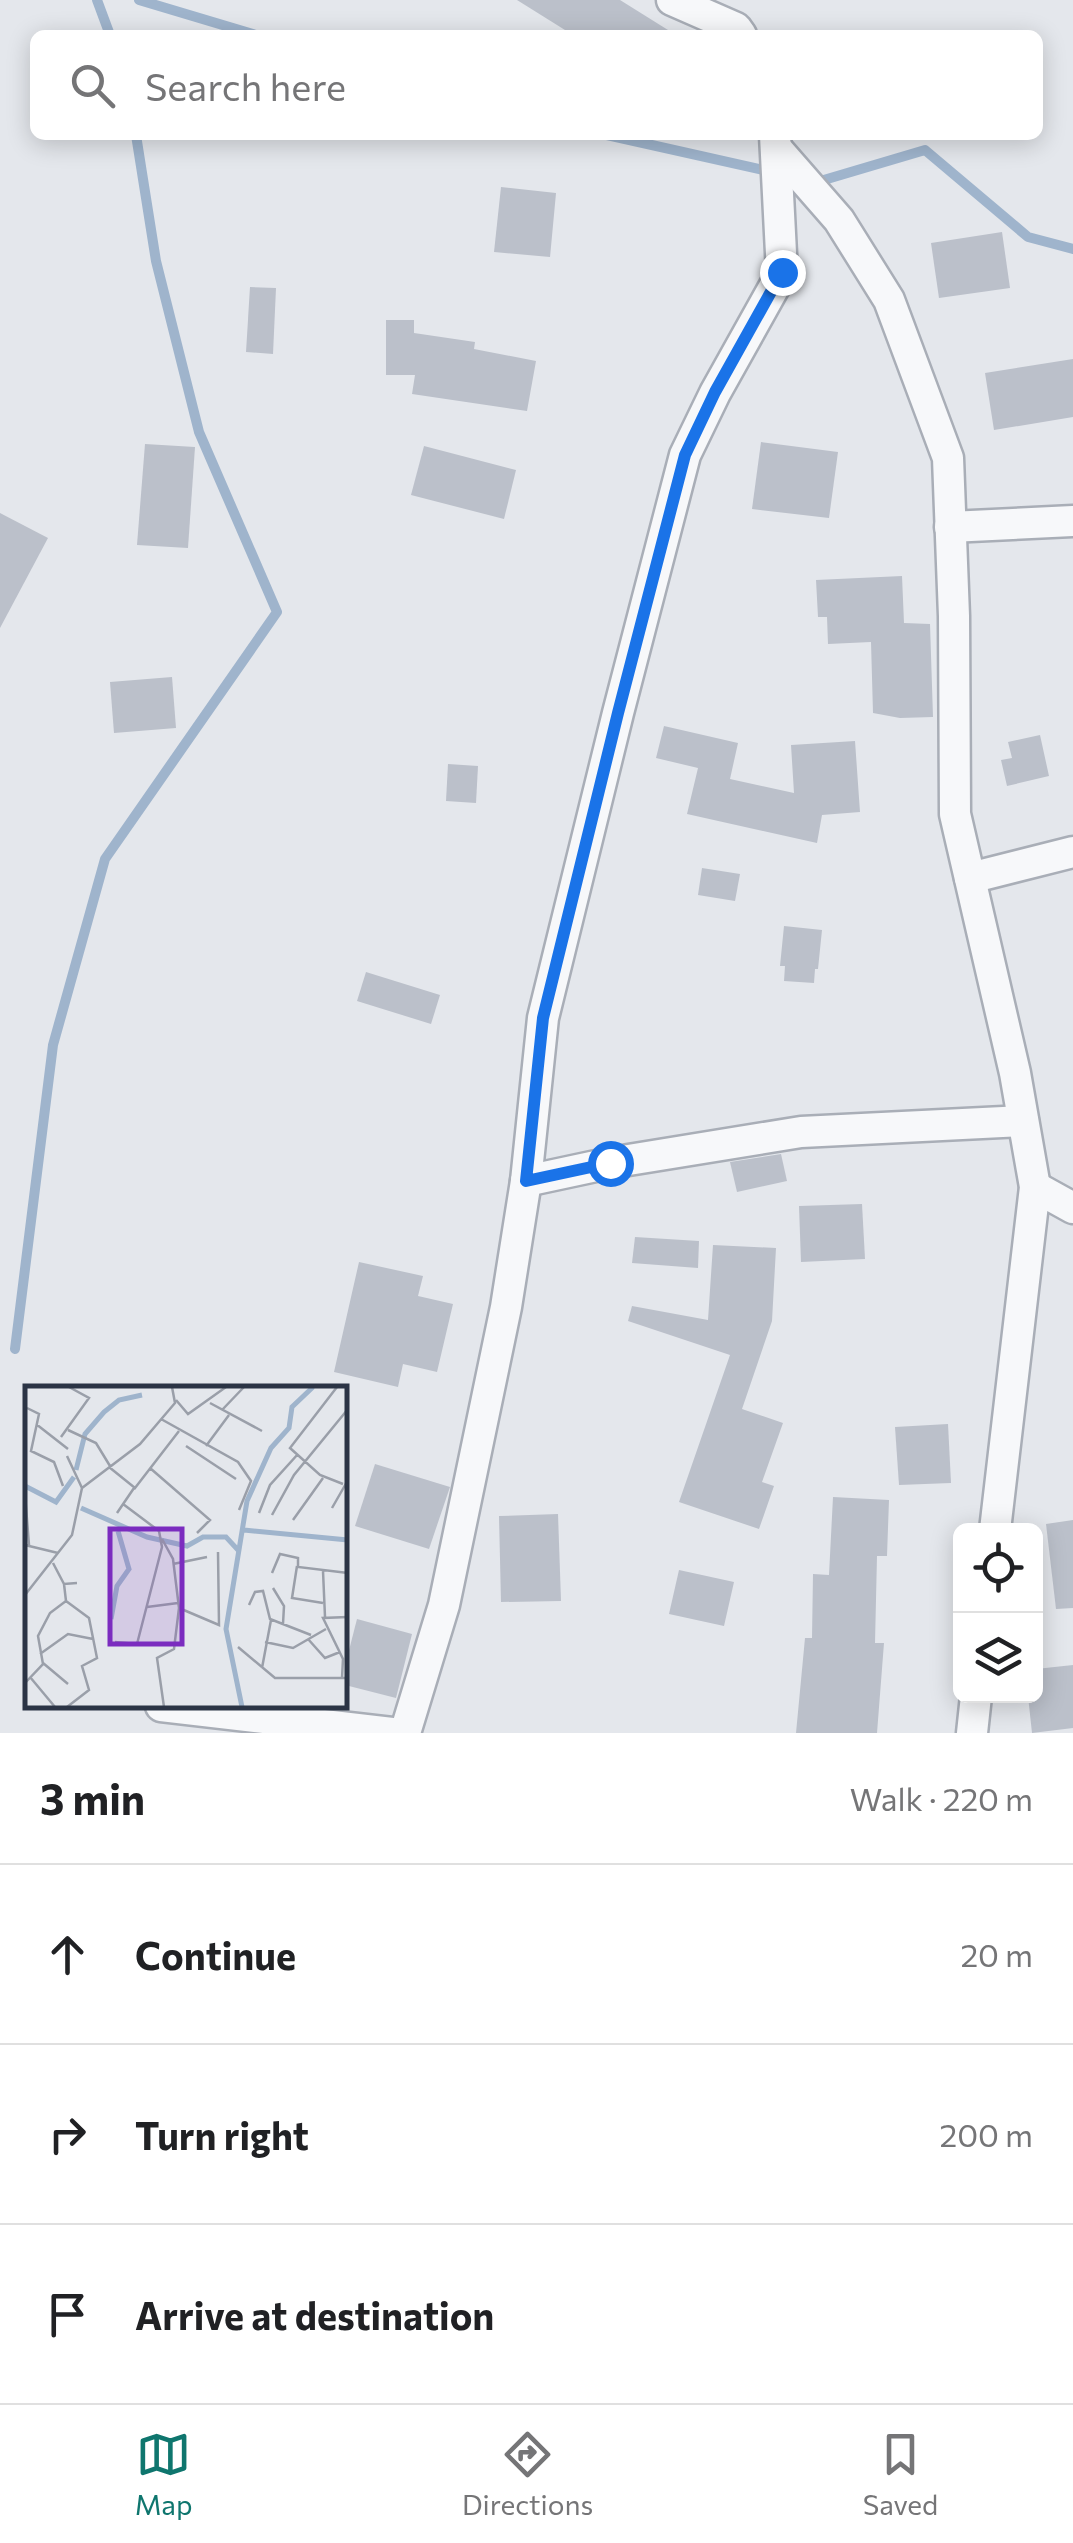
<!DOCTYPE html>
<meta charset="utf-8">
<style>
:root{--surface:#fff;--page:#f2f2f2;--text:#202124;--muted:#757577;--line:#e0e0e0;--accent:#0f766e}
body{margin:0;font-family:Commissioner,sans-serif;background:var(--page);color:var(--text)}
.controls{position:absolute;right:30px;bottom:30px;display:grid;overflow:hidden;border-radius:15px;box-shadow:0 5px 25px #0003}
.controls button{width:90px;height:90px;display:grid;place-items:center;padding:0;border:0;border-bottom:2px solid var(--line);background:var(--surface);color:var(--text);font:50px sans-serif}
.stop{position:absolute;width:30px;height:30px;margin:-22px;border:8px solid #1a73e8;border-radius:50%;background:#fff}
.stop.end{background:#1a73e8;border-color:#fff;box-shadow:0 2px 10px #0008}
.list{margin:0;padding:0;list-style:none}
h2{display:flex;justify-content:space-between;align-items:center;height:130px;margin:0;padding:0 40px;font-size:42px}
h2 small{font-size:32px;font-weight:400;color:var(--muted)}
.list li{display:grid;grid-template-columns:65px 1fr auto;gap:30px;align-items:center;box-sizing:border-box;height:180px;padding:0 40px;border-top:2px solid var(--line)}
.list b{display:block;font-size:38px;white-space:nowrap}
.list em{font-size:32px;font-style:normal;color:var(--muted)}
.icon{flex:none;width:55px;height:55px;fill:none;stroke:currentColor;stroke-width:2;stroke-linecap:round;stroke-linejoin:round}
.map{position:relative;flex:none;width:1073px;height:1733px;overflow:hidden}
.search{position:absolute;background:var(--surface);box-shadow:0 5px 25px #0003;left:30px;right:30px;top:30px;height:110px;display:flex;align-items:center;gap:25px;box-sizing:border-box;padding:0 35px;border-radius:15px;color:var(--muted);font-size:38px}
.sheet{height:670px;background:var(--surface)}
nav{display:flex;justify-content:space-around;align-items:center;box-sizing:border-box;height:140px;border-top:2px solid var(--line);background:var(--surface);font-size:28px;color:var(--muted)}
nav a{display:grid;justify-items:center;gap:5px}
nav .on{color:var(--accent)}
.map>svg:first-child{display:block}
.lines{fill:none;stroke-linecap:round;stroke-linejoin:round}
.stream{stroke:#9fb4cc;stroke-width:10}
.building{fill:#bbc0ca}
.minor-casing{stroke:#a9aeb7;stroke-width:35}
.minor{stroke:#f7f8fa;stroke-width:30}
.route{stroke:#1a73e8;stroke-width:12}
.inset-river{fill:none;stroke:#9fb4cc;stroke-width:5}
.inset-road{fill:none;stroke:#9a9fa9;stroke-width:2.5}
.view{fill:#7b2cbf;fill-opacity:0.15;stroke:#7b2cbf;stroke-width:5}
.inset-edge{fill:none;stroke:#2b3445;stroke-width:5}
</style>
<div class="map">
<svg width="1073" height="1733" viewBox="0 0 1073 1733">
<rect width="100%" height="100%" fill="#e4e7ec"/>
<g class="lines">
<g class="stream">
<path d="M 97,0 L 110,35"/>
<path d="M 139,0 L 256,35"/>
<path d="M 607,135 L 772,172"/>
<path d="M 813,181 L 817,182 L 925,150 L 1028,237 L 1073,249"/>
<path d="M 15,1349 L 53,1045 L 105,859 L 277,612 L 199,432 L 156,261 L 136,135"/>
</g>
</g>
<g class="building">
<path d="M 517,0 L 620,0 L 676,35 L 573,35 Z"/>
<path d="M 501,187 L 556,193 L 550,257 L 494,252 Z"/>
<path d="M 1002,232 L 1010,288 L 939,298 L 931,243 Z"/>
<path d="M 250,287 L 276,288 L 273,354 L 246,352 Z"/>
<path d="M 386,320 L 414,320 L 414,333 L 475,342 L 474,349 L 536,361 L 527,411 L 412,394 L 415,375 L 386,375 Z"/>
<path d="M 1073,359 L 1073,417 L 994,430 L 985,373 Z"/>
<path d="M 761,442 L 838,452 L 829,518 L 752,509 Z"/>
<path d="M 145,444 L 195,447 L 188,548 L 137,545 Z"/>
<path d="M 424,446 L 516,470 L 504,519 L 411,495 Z"/>
<path d="M 0,513 L 48,538 L 0,628 Z"/>
<path d="M 902,576 L 904,623 L 930,624 L 933,717 L 900,718 L 873,713 L 871,642 L 828,644 L 827,617 L 818,617 L 816,580 Z"/>
<path d="M 172,677 L 176,728 L 114,733 L 110,682 Z"/>
<path d="M 664,726 L 738,743 L 730,779 L 794,793 L 791,745 L 855,741 L 860,812 L 822,815 L 817,843 L 687,814 L 698,768 L 656,758 Z"/>
<path d="M 1040,735 L 1049,776 L 1007,786 L 1001,760 L 1012,758 L 1008,742 Z"/>
<path d="M 448,764 L 478,766 L 476,803 L 446,801 Z"/>
<path d="M 702,868 L 740,874 L 735,901 L 698,895 Z"/>
<path d="M 784,926 L 822,930 L 818,969 L 815,969 L 814,983 L 784,981 L 785,966 L 780,966 Z"/>
<path d="M 366,972 L 440,995 L 431,1024 L 357,1001 Z"/>
<path d="M 781,1154 L 787,1181 L 737,1192 L 730,1162 Z"/>
<path d="M 862,1204 L 865,1259 L 801,1262 L 799,1206 Z"/>
<path d="M 635,1237 L 699,1241 L 698,1268 L 632,1263 Z"/>
<path d="M 713,1245 L 776,1248 L 772,1321 L 742,1409 L 783,1423 L 762,1482 L 774,1486 L 759,1529 L 679,1502 L 730,1355 L 628,1321 L 632,1306 L 708,1320 Z"/>
<path d="M 359,1262 L 423,1276 L 418,1296 L 453,1304 L 437,1372 L 403,1364 L 398,1387 L 334,1372 Z"/>
<path d="M 948,1424 L 951,1483 L 899,1485 L 895,1427 Z"/>
<path d="M 375,1464 L 450,1487 L 429,1549 L 355,1526 Z"/>
<path d="M 833,1497 L 889,1500 L 887,1556 L 877,1556 L 875,1643 L 884,1643 L 877,1733 L 796,1733 L 805,1638 L 812,1638 L 813,1574 L 829,1575 Z"/>
<path d="M 558,1514 L 561,1601 L 501,1602 L 499,1516 Z"/>
<path d="M 1073,1520 L 1073,1608 L 1056,1609 L 1046,1524 Z"/>
<path d="M 679,1570 L 734,1582 L 724,1626 L 669,1614 Z"/>
<path d="M 357,1619 L 412,1634 L 396,1698 L 345,1685 L 345,1666 Z"/>
<path d="M 1073,1665 L 1073,1728 L 1032,1733 L 1028,1696 L 1036,1696 L 1036,1669 Z"/>
</g>
<g class="lines">
<defs>
<g id="minor">
<path d="M 672,0 L 736,28 L 741,35"/>
<path d="M 777,149 L 839,220 L 889,300 L 948,458 L 954,616 L 955,814 L 1015,1073 L 1035,1187 L 995,1530"/>
<path d="M 950,527 L 1073,521"/>
<path d="M 970,878 L 1073,852"/>
<path d="M 526,1181 L 610,1163 L 801,1132 L 1023,1121"/>
<path d="M 1035,1187 L 1073,1208"/>
<path d="M 161,1706 L 392,1733"/>
<path d="M 405,1733 L 444,1605 L 506,1307 L 526,1181 L 543,1018 L 618,713 L 685,455 L 715,393 L 782,273 L 775,135"/>
<path d="M 972,1733 L 976,1696"/>
</g>
</defs>
<use href="#minor" class="minor-casing"/>
<use href="#minor" class="minor"/>
</g>
<g class="lines">
<path class="route" d="M 610,1163 L 526,1181 L 543,1018 L 618,713 L 685,455 L 715,392 L 782,272"/>
</g>
<g transform="translate(25 1386)">
<rect width="322" height="322" fill="#e4e7ec"/>
<path class="inset-river" d="M 51,84 L 60,48 L 79,26 L 94,14 L 117,9M 0,100 L 31,116 L 49,91M 56,122 L 122,151 L 162,160 L 178,151 L 201,151 L 213,164M 219,144 L 323,154M 86,233 L 92,200 L 104,183 L 93,145M 217,321 L 201,243 L 222,115 L 246,62 L 264,42 L 267,21 L 288,1"/>
<path class="inset-road" d="M 312,1 L 265,62 L 295,89 L 318,98M 151,14 L 163,28 L 201,1M 185,17 L 237,45M 2,22 L 14,28 L 6,65 L 29,76 L 38,100M 197,24 L 219,1M 136,33 L 213,76 L 226,95 L 214,124M 11,38 L 43,63M 43,44 L 71,57 L 85,80M 36,51 L 64,12 L 44,1M 161,60 L 211,93M 181,60 L 204,29M 42,70 L 57,102M 84,81 L 110,102 L 154,45M 125,82 L 185,134 L 172,147M 0,108 L 4,159M 307,122 L 323,94M 92,127 L 109,102M 234,127 L 245,99 L 273,68M 247,129 L 269,89 L 323,23M 268,134 L 298,92M 137,153 L 148,173 L 154,222 L 149,263 L 132,272 L 139,321M 0,159 L 33,167M 28,177 L 39,198 L 52,197M 148,178 L 182,171M 272,180 L 267,212 L 298,217M 298,185 L 300,231M 247,187 L 255,168 L 273,172 L 273,181 L 323,187M 248,202 L 259,220 L 258,238M 0,209 L 47,149 L 57,102 L 115,58 L 150,17 L 147,1M 41,215 L 64,232 L 72,272 L 57,280 L 64,304 L 42,321M 224,219 L 230,206 L 238,205 L 245,233 L 286,249M 122,221 L 153,217M 154,222 L 194,239 L 193,166M 283,253 L 300,272 L 315,266M 90,256 L 112,258 L 137,161 L 134,145 L 98,118M 240,256 L 268,262 L 301,243M 213,261 L 250,292 L 323,292M 15,268 L 43,248 L 68,253M 18,277 L 43,298M 237,282 L 246,234M 5,291 L 30,321M 317,292 L 318,273 L 298,232 L 323,231M 0,297 L 18,278 L 13,250 L 25,227 L 41,215 L 39,198"/>
<path class="view" d="M 85,143 L 157,143 L 157,258 L 85,258 Z"/>
<rect width="322" height="322" class="inset-edge"/>
</g>
</svg>
<div class="controls">
<button><svg class="icon" aria-label="locate" viewBox="0 0 24 24"><circle cx="12" cy="12" r="6"/><path d="M12 2v4M12 18v4M2 12h4M18 12h4"/></svg></button>
<button><svg class="icon" aria-label="layers" viewBox="0 0 24 24"><path d="M12 4l9 5-9 5-9-5zM3 14l9 5 9-5"/></svg></button>
</div>
<div class="stop" style="left:610px;top:1163px"></div>
<div class="stop end" style="left:782px;top:272px"></div>
<div class="search"><svg class="icon" aria-label="search" viewBox="0 0 24 24"><circle cx="10" cy="10" r="6"/><path d="M15 15l6 6"/></svg>Search here</div>
</div>
<section class="sheet">
<h2>3 min<small>Walk · 220 m</small></h2>
<ul class="list">
<li><svg class="icon" aria-label="ahead" viewBox="0 0 24 24"><path d="M12 20V5M6 11l6-6 6 6"/></svg><div><b>Continue</b></div><em>20 m</em></li>
<li><svg class="icon" aria-label="right" viewBox="0 0 24 24"><path d="M7 20v-9h11M14 6l5 5-5 5"/></svg><div><b>Turn right</b></div><em>200 m</em></li>
<li><svg class="icon" aria-label="arrive" viewBox="0 0 24 24"><path d="M6 21V4h12l-3 4 3 4H6"/></svg><div><b>Arrive at destination</b></div></li>
</ul>
</section>
<nav>
<a class="on"><svg class="icon" aria-label="map" viewBox="0 0 24 24"><path d="M3 6l6-2 6 2 6-2v14l-6 2-6-2-6 2zM9 4v14M15 6v14"/></svg>Map</a>
<a><svg class="icon" aria-label="directions" viewBox="0 0 24 24"><path d="M12 3l9 9-9 9-9-9zM9 14v-3h6M13 9l2 2-2 2"/></svg>Directions</a>
<a><svg class="icon" aria-label="saved" viewBox="0 0 24 24"><path d="M7 4h10v16l-5-4-5 4z"/></svg>Saved</a>
</nav>
